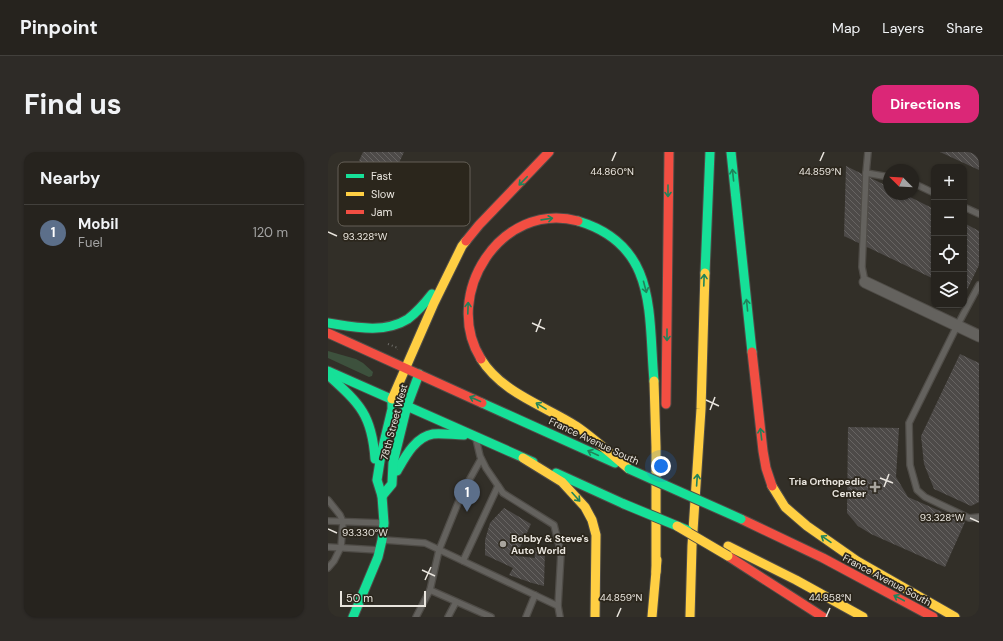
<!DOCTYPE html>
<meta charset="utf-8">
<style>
:root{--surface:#26231e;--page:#2e2b27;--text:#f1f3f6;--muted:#a4a4a4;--line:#42403c;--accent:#db2777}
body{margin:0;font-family:"DM Sans",sans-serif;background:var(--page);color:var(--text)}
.controls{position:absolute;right:12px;top:12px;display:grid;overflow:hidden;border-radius:8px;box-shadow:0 1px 3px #0004}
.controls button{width:36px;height:36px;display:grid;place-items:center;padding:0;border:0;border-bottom:1px solid var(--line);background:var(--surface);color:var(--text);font:20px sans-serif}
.compass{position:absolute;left:555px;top:12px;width:36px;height:36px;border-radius:50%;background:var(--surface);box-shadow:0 1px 3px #0004;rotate:294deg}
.scale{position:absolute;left:12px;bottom:10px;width:86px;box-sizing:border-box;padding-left:4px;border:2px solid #e9e5de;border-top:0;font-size:11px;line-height:14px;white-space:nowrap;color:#e9e5de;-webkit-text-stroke:3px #2b261c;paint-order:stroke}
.you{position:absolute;left:333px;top:314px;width:14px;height:14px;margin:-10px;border:3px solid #fff;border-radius:50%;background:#1a73e8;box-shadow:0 0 0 6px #1a73e833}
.badge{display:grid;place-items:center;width:26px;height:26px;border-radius:50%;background:var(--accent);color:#fff;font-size:13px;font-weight:700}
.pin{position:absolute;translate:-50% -33px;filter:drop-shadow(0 1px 2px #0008)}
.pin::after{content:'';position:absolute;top:21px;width:14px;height:12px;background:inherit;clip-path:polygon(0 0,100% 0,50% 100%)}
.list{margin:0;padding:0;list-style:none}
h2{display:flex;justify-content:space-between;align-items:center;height:52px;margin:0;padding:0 16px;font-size:17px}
h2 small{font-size:13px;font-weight:400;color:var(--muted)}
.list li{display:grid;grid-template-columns:26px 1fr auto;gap:12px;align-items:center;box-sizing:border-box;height:56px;padding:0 16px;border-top:1px solid var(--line)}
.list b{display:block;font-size:15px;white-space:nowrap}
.list p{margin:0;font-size:13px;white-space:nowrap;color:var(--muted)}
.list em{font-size:13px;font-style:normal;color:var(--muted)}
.icon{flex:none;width:22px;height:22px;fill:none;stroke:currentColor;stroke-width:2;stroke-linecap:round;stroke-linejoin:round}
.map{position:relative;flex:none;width:651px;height:465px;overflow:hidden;border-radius:12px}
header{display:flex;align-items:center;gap:24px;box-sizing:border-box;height:56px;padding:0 20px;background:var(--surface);border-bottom:1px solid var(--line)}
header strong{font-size:19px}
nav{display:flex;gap:22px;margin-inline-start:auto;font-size:14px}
.intro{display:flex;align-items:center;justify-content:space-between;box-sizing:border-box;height:96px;padding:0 24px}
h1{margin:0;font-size:28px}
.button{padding:10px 18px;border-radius:12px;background:var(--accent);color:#fff;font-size:14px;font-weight:700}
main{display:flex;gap:24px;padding:0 24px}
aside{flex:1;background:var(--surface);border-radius:12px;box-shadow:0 1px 3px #0004}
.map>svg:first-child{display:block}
.green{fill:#3d513d}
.building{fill:url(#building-back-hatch)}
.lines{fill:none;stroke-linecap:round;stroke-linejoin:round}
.lane-casing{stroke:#4f4c47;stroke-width:8}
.street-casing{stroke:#4f4c47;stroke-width:13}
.fast-casing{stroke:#4f4c47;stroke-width:11}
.slow-casing{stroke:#4f4c47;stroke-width:11}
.jam-casing{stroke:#4f4c47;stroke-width:11}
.path{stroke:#6f6d69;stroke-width:2;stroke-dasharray:1 3;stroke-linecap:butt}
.lane{stroke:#64625e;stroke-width:5.5}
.street{stroke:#64625e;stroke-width:11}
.fast{stroke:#16e098;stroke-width:9}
.slow{stroke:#ffcf43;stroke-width:9}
.jam{stroke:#f24e42;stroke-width:9}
.fast-bridge-casing{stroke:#4f4c47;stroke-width:11;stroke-linecap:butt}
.slow-bridge-casing{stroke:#4f4c47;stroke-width:11;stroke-linecap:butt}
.fast-bridge{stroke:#16e098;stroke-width:9}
.slow-bridge{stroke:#ffcf43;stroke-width:9}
.oneway{stroke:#20835a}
.ticks{fill:none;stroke:#e9e5de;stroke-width:1.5}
.poi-dot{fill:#a9a59e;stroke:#2b261c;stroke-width:1.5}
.labels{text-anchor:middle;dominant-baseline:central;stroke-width:3.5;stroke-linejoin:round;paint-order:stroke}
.street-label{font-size:10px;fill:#e9e5de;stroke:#2b261c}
.poi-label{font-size:10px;font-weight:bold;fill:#e9e5de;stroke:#2b261c;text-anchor:end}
.key{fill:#2b261c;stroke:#645f56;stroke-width:1}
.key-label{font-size:11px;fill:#e9e5de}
.ticks-label{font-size:10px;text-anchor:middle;fill:#e9e5de;stroke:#2b261c;stroke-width:3.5;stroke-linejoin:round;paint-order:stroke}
</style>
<header>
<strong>Pinpoint</strong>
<nav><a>Map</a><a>Layers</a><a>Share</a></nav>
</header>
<div class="intro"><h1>Find us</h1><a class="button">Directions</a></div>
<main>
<aside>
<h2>Nearby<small></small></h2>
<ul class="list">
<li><span class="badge" style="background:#5c6f8a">1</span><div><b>Mobil</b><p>Fuel</p></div><em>120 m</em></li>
</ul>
</aside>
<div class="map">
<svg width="651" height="465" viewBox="0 0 651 465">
<defs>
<pattern id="building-back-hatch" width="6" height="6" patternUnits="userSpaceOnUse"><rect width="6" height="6" fill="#4d4a48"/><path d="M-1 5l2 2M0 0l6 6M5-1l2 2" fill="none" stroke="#676462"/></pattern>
</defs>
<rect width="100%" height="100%" fill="#322f28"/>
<path class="green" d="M 0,199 L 28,207 L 35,211 L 45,220 L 44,224 L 41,225 L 0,206 Z"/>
<g class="building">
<path d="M 35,0 L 76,0 L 65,24 L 31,9 Z"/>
<path d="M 612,0 L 651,0 L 651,18 Z"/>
<path d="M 518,14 L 561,35 L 561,42 L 576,42 L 606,57 L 606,127 L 516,84 Z"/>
<path d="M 636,71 L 651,79 L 651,113 L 637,142 L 636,142 Z"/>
<path d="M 632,202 L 651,211 L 651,350 L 643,354 L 606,337 L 596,312 L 593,284 Z"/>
<path d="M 520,275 L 571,276 L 568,325 L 580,345 L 637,370 L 617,415 L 543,382 L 530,374 L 519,361 Z"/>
<path d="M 176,356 L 203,372 L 188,404 L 207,406 L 206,396 L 217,396 L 216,434 L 204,431 L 181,423 L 185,416 L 157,403 L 157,388 L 162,371 Z"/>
</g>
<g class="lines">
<defs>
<g id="lane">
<path d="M 540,0 L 538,21 L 561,25"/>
<path d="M 585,31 L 606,41"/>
<path d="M 636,55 L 651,62"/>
<path d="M 537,130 L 534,115 L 538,21"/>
<path d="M 651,133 L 629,174 L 581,271 L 582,313 L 589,338 L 597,345 L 641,366 L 651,365"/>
<path d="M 148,287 L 152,304 L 158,316 L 175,341 L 226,373 L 233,401 L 230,454"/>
<path d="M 0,348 L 12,363 L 15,370 L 13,395 L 6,409 L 0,416"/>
<path d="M 0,369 L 54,371"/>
<path d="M 56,388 L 97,391 L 230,454 L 232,465"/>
<path d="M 0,395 L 50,398"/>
<path d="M 135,409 L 170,334"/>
<path d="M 102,438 L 111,398 L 134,341 L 153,307"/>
<path d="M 88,465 L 102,438 L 163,465"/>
<path d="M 120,465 L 128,450"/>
<path d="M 198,465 L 207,443"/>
</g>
<path id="street" d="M 537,130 L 651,184"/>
<g id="fast">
<path d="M 403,0 L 424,200"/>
<path d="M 250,69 C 330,93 320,161 326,229"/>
<path d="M 377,121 L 382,0"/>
<path d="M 0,171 C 26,175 56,182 80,167 C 89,160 97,151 104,142"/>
<path d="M 0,219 L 205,310"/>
<path d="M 0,223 C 32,252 44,263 47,307"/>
<path d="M 154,251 L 287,311"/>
<path d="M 69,319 C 77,305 87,285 105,282 C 115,281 126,283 136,283"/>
<path d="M 228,321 L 296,352"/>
<path d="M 54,344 L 64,332 L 65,311 L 79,254 L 91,222"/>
<path d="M 25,465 L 50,405 L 54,388 L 56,371 L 54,344 L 49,328 L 53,303 L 64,257 L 64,247"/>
</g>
<g id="slow">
<path d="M 153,207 C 174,241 217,254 248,274 C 267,287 284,303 301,317"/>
<path d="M 326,229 L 328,295 L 328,420"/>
<path d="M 64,247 L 106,151 L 134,94 L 138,89"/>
<path d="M 195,306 L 234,330 L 257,355 L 264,368 L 268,383 L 267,465"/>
<path d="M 444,334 L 457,355 L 479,374 L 529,409 L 627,465"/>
<path d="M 400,394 L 468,428 L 535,465"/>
<path d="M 324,465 L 329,408"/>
<path d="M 362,465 L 364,394 L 373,257 L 377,121"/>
</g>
<g id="jam">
<path d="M 138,89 L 151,73 L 221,0"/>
<path d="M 0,181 L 154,251"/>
<path d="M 424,200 L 435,299 L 438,316 L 444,334"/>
<path d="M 153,207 C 113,143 173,48 250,69"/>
<path d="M 338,252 L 341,0"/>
<path d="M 413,367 L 495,406 L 605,465"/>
<path d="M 400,404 L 495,465"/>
</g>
</defs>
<use href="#lane" class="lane-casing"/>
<use href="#street" class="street-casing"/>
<use href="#fast" class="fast-casing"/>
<use href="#slow" class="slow-casing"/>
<use href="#jam" class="jam-casing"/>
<path class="path" d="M 60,192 L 70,196 L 69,197"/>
<use href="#lane" class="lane"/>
<use href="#street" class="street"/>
<use href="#fast" class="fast"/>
<use href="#slow" class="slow"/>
<use href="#jam" class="jam"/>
<defs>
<g id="fast-bridge">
<path d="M 301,317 L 413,367"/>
<path d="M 296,352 L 359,378"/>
</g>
<path id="slow-bridge" d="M 349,374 L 400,404"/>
</defs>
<use href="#fast-bridge" class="fast-bridge-casing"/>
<use href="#slow-bridge" class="slow-bridge-casing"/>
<use href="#fast-bridge" class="fast-bridge"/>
<use href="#slow-bridge" class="slow-bridge"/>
</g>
<defs><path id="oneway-shaft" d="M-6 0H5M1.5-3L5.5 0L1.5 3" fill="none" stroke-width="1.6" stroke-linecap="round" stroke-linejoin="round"/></defs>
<g class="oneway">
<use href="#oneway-shaft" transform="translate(405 23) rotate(-96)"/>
<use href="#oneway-shaft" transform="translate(195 29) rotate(134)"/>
<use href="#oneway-shaft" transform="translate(340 39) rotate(90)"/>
<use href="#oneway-shaft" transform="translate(219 67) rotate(-8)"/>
<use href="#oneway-shaft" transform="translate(376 128) rotate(-88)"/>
<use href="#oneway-shaft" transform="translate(317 135) rotate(75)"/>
<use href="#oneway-shaft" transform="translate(419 153) rotate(-96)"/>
<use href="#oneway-shaft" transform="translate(140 156) rotate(-88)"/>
<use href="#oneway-shaft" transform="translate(339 183) rotate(90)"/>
<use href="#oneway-shaft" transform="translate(147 247) rotate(-156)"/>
<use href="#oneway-shaft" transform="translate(213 254) rotate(-149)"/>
<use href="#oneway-shaft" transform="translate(433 282) rotate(-97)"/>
<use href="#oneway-shaft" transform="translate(265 301) rotate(-155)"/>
<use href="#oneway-shaft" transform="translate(369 328) rotate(-86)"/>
<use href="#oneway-shaft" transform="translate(248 345) rotate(48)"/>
<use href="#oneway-shaft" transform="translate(498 387) rotate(-146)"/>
<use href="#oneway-shaft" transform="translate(571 446) rotate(-152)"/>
</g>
<path class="ticks" d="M 284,9 L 288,0M 492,9 L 496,0M 0,80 L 9,84M 204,171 L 217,177M 208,180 L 213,167M 378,248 L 391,254M 382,258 L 387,245M 552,326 L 565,331M 556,335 L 561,322M 642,366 L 651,370M 0,377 L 9,381M 94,418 L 107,424M 97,428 L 103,415M 289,465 L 293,456M 498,465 L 502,456"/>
<g class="poi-dot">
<path d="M545 329h4v4h4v4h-4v4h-4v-4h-4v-4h4z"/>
<circle cx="175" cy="392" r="4"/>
</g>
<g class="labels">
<g class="street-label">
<text transform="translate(66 270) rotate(-75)">78th Street West</text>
<text transform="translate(266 289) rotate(25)">France Avenue South</text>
<text transform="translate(559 428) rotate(28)">France Avenue South</text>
</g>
<g class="poi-label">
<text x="538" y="329">Tria Orthopedic<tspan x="538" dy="12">Center</tspan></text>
<text x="183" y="386" text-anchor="start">Bobby &amp; Steve's<tspan x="183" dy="12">Auto World</tspan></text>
</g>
</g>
<rect x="10" y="10" width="132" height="64" rx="6" class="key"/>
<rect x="18" y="22" width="18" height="4" fill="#16e098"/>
<rect x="18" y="40" width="18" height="4" fill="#ffcf43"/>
<rect x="18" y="58" width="18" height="4" fill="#f24e42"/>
<g class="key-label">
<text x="43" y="28">Fast</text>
<text x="43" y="46">Slow</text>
<text x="43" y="64">Jam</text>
</g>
<g class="ticks-label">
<text x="284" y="23">44.860°N</text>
<text x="492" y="23">44.859°N</text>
<text x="37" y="88">93.328°W</text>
<text x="614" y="369">93.328°W</text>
<text x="37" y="384">93.330°W</text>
<text x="293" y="449">44.859°N</text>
<text x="502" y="449">44.858°N</text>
</g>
</svg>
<div class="controls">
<button>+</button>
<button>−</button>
<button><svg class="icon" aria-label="locate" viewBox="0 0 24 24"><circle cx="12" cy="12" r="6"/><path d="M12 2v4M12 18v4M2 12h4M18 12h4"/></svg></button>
<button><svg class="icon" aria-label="layers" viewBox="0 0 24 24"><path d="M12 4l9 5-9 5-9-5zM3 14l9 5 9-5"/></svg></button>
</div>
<svg class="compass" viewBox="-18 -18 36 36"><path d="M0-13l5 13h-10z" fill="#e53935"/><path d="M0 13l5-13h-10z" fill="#a4a4a4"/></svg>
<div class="scale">50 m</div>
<div class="you"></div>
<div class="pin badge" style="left:139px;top:360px;background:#5c6f8a">1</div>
</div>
</main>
